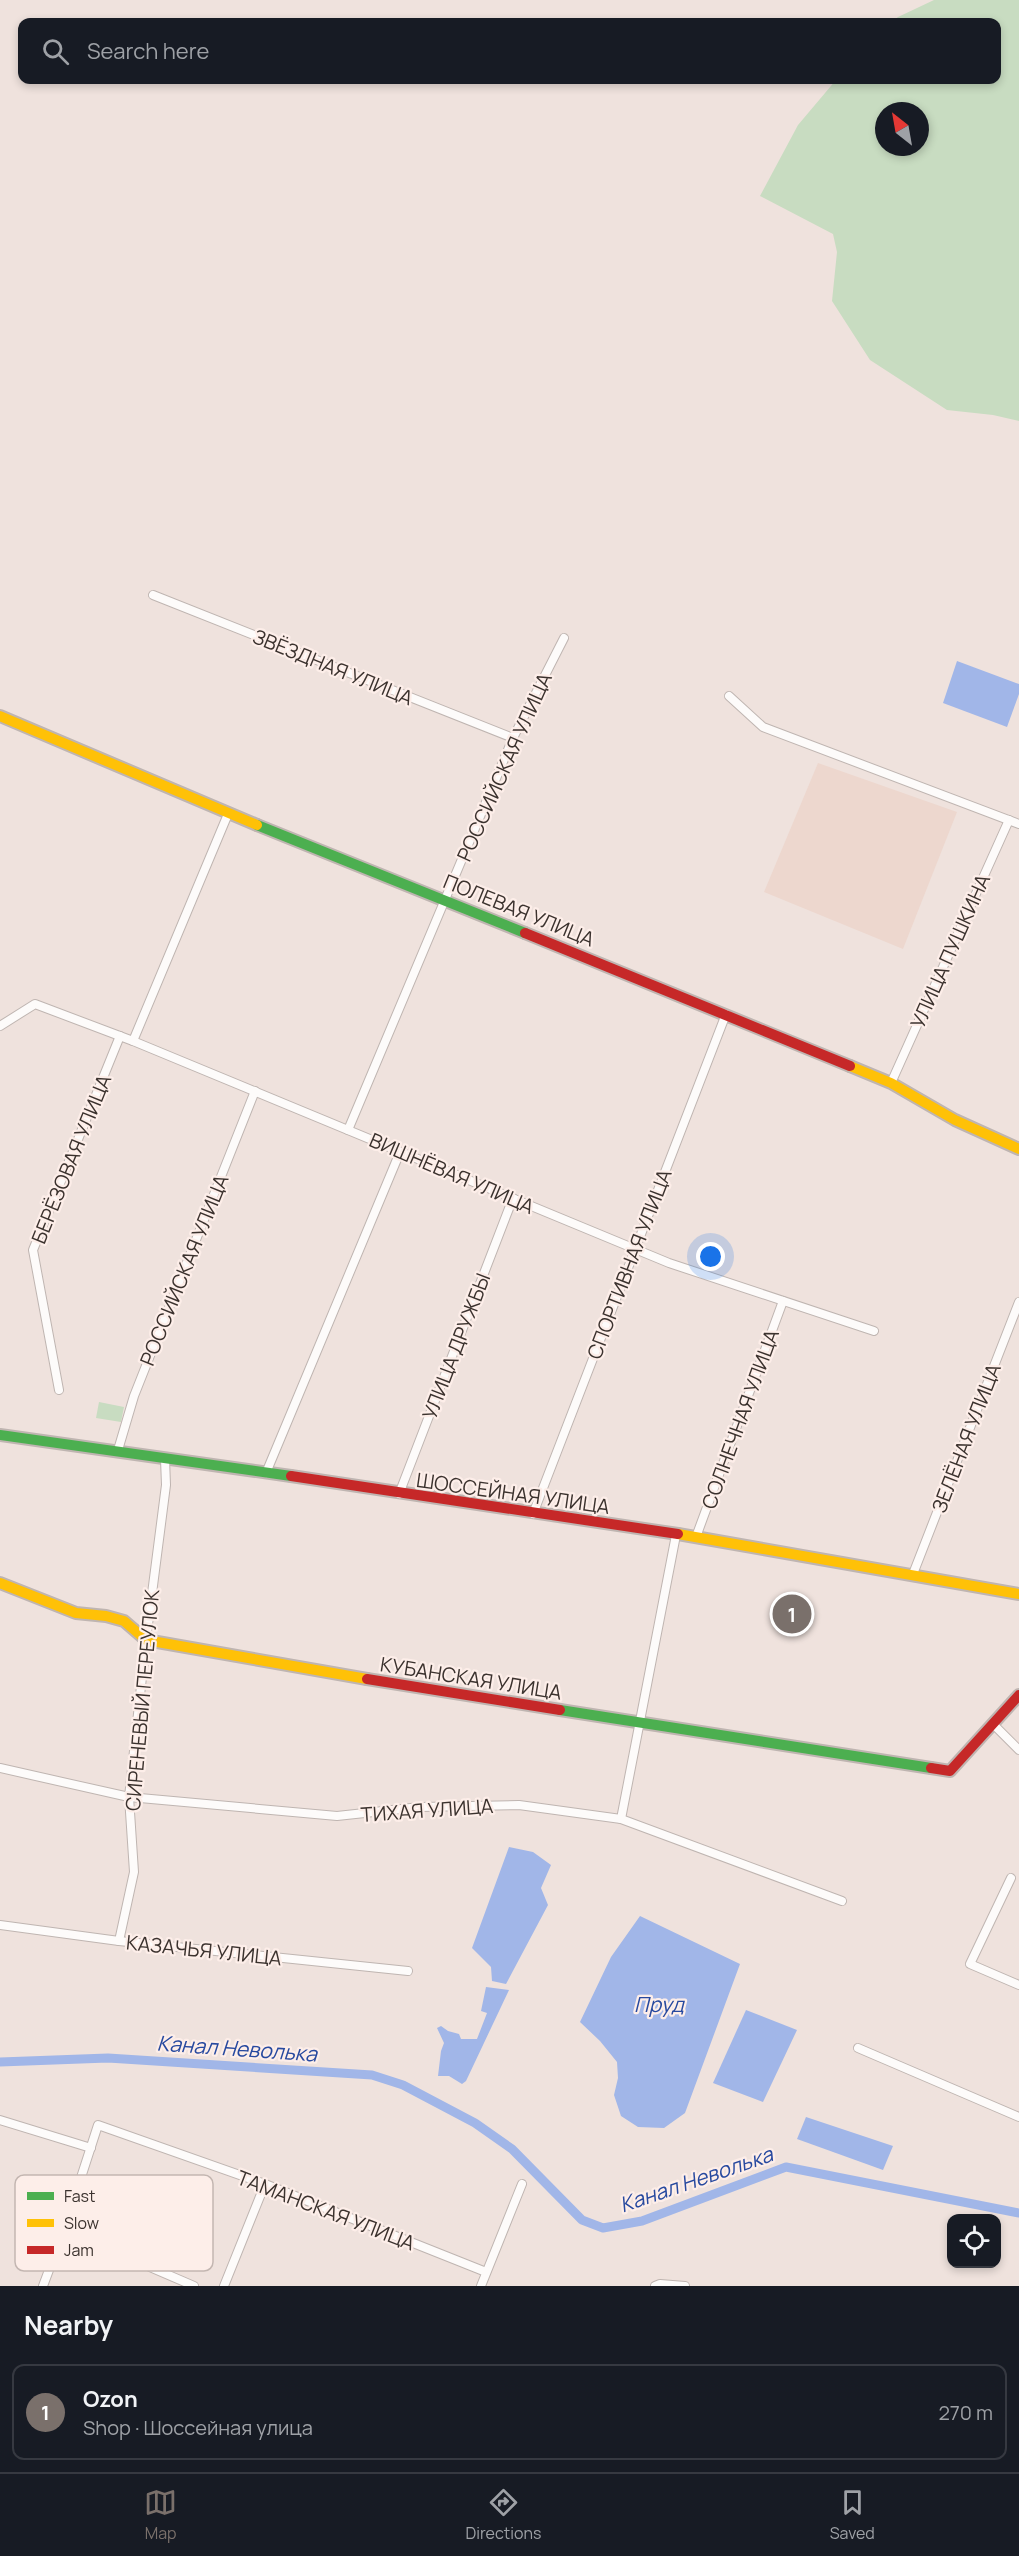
<!DOCTYPE html>
<meta charset="utf-8">
<style>
:root{--surface:#171b24;--page:#20242c;--text:#f1f3f6;--muted:#9ea1a6;--line:#363941;--accent:#7a706b}
body{margin:0;font-family:Manrope,sans-serif;background:var(--page);color:var(--text)}
.controls{position:absolute;right:18px;bottom:18px;display:grid;overflow:hidden;border-radius:12px;box-shadow:0 3px 9px #0003}
.controls button{width:54px;height:54px;display:grid;place-items:center;padding:0;border:0;border-bottom:2px solid var(--line);background:var(--surface);color:var(--text);font:30px sans-serif}
.compass{position:absolute;left:875px;top:102px;width:54px;height:54px;border-radius:50%;background:var(--surface);box-shadow:0 3px 9px #0003;rotate:329deg}
.you{position:absolute;left:711px;top:1257px;width:21px;height:21px;margin:-15px;border:4px solid #fff;border-radius:50%;background:#1a73e8;box-shadow:0 0 0 9px #1a73e833}
.badge{display:grid;place-items:center;width:39px;height:39px;border-radius:50%;background:var(--accent);color:#fff;font-size:20px;font-weight:700}
.pin{position:absolute;translate:-50% -50%;border:3px solid #fff;box-shadow:0 2px 6px #0006}
.list{margin:0;padding:0;list-style:none}
h2{display:flex;justify-content:space-between;align-items:center;height:78px;margin:0;padding:0 24px;font-size:26px}
h2 small{font-size:20px;font-weight:400;color:var(--muted)}
.list li{display:grid;grid-template-columns:39px 1fr auto;gap:18px;align-items:center;box-sizing:border-box;height:96px;margin:0 12px 12px;padding:0 12px;border:2px solid var(--line);border-radius:12px}
.list b{display:block;font-size:22px;white-space:nowrap}
.list p{margin:0;font-size:20px;white-space:nowrap;color:var(--muted)}
.list em{font-size:20px;font-style:normal;color:var(--muted)}
.icon{flex:none;width:33px;height:33px;fill:none;stroke:currentColor;stroke-width:2;stroke-linecap:round;stroke-linejoin:round}
.map{position:relative;flex:none;width:1019px;height:2286px;overflow:hidden}
.search{position:absolute;background:var(--surface);box-shadow:0 3px 9px #0003;left:18px;right:18px;top:18px;height:66px;display:flex;align-items:center;gap:15px;box-sizing:border-box;padding:0 21px;border-radius:12px;color:var(--muted);font-size:22px}
.sheet{height:186px;background:var(--surface)}
nav{display:flex;justify-content:space-around;align-items:center;box-sizing:border-box;height:84px;border-top:2px solid var(--line);background:var(--surface);font-size:16px;color:var(--muted)}
nav a{display:grid;justify-items:center;gap:3px}
nav .on{color:var(--accent)}
.map>svg:first-child{display:block}
.built{fill:#edd7ce}
.green{fill:#c8dcc1;fill-rule:evenodd}
.water{fill:#a1b6e8}
.lines{fill:none;stroke-linecap:round;stroke-linejoin:round}
.canal{stroke:#a1b6e8;stroke-width:9}
.street-casing{stroke:#bfb5b1;stroke-width:10}
.fast-casing{stroke:#bfb5b1;stroke-width:14}
.slow-casing{stroke:#bfb5b1;stroke-width:14}
.jam-casing{stroke:#bfb5b1;stroke-width:14}
.street{stroke:#fdfbfa;stroke-width:8}
.fast{stroke:#4caf50;stroke-width:10}
.slow{stroke:#ffc107;stroke-width:10}
.jam{stroke:#c62828;stroke-width:10}
.labels{text-anchor:middle;dominant-baseline:central;stroke-width:4.5;stroke-linejoin:round;paint-order:stroke}
.street-label{font-size:20px;fill:#3b322e;stroke:#fdeee9}
.water-label{font-size:21px;font-style:italic;fill:#27499f;stroke:#fdeee9}
.key{fill:#fdeee9;stroke:#c3b6b1;stroke-width:1.5}
.key-label{font-size:16px;fill:#3b322e}
</style>
<div class="map">
<svg width="1019" height="2286" viewBox="0 0 1019 2286">
<rect width="100%" height="100%" fill="#efe2dd"/>
<path class="built" d="M 818,763 L 957,812 L 903,949 L 764,892 Z"/>
<g class="green">
<path d="M 934,0 L 1019,0 L 1019,421 L 993,415 L 947,410 L 870,360 L 832,301 L 837,252 L 833,234 L 760,196 L 798,125 L 836,80 L 996,80 L 996,22 L 891,22 L 898,17 ZM 884,111 L 920,111 L 920,147 L 884,147 Z"/>
<path d="M 99,1402 L 124,1407 L 121,1422 L 96,1418 Z"/>
</g>
<g class="water">
<path d="M 957,661 L 1019,684 L 1019,694 L 1007,727 L 943,703 Z"/>
<path d="M 509,1847 L 533,1852 L 551,1865 L 541,1888 L 548,1905 L 506,1984 L 492,1981 L 491,1967 L 472,1948 Z"/>
<path d="M 640,1916 L 740,1964 L 685,2113 L 664,2128 L 638,2127 L 621,2116 L 614,2095 L 618,2078 L 617,2062 L 600,2041 L 580,2022 L 611,1957 Z"/>
<path d="M 486,1987 L 509,1990 L 466,2081 L 462,2084 L 449,2076 L 438,2076 L 441,2051 L 444,2043 L 437,2028 L 441,2026 L 448,2031 L 459,2034 L 461,2039 L 477,2039 L 487,2013 L 481,2011 Z"/>
<path d="M 746,2010 L 797,2030 L 763,2102 L 713,2083 Z"/>
<path d="M 806,2117 L 893,2146 L 883,2170 L 797,2139 Z"/>
</g>
<g class="lines">
<path class="canal" d="M 0,2062 L 108,2058 L 372,2075 L 403,2085 L 475,2123 L 512,2149 L 582,2220 L 603,2228 L 642,2221 L 786,2167 L 1019,2213"/>
<defs>
<g id="street">
<path d="M 153,595 L 513,738"/>
<path d="M 729,696 L 763,727 L 1019,824"/>
<path d="M 0,1026 L 35,1004 L 133,1041 L 669,1263 L 874,1331"/>
<path d="M 133,1041 L 228,814"/>
<path d="M 891,1083 L 1009,820"/>
<path d="M 348,1130 L 513,738 L 564,638"/>
<path d="M 59,1390 L 33,1250 L 120,1036"/>
<path d="M 118,1450 L 134,1396 L 255,1091"/>
<path d="M 266,1473 L 400,1152"/>
<path d="M 399,1494 L 513,1198"/>
<path d="M 533,1514 L 726,1014"/>
<path d="M 696,1537 L 783,1301"/>
<path d="M 913,1574 L 1019,1302"/>
<path d="M 994,1725 L 1019,1750"/>
<path d="M 0,1768 L 129,1797 L 337,1816 L 420,1807 L 519,1805 L 621,1819 L 842,1901"/>
<path d="M 621,1819 L 676,1535"/>
<path d="M 1011,1878 L 970,1964 L 1019,1985"/>
<path d="M 0,1925 L 119,1941 L 408,1971"/>
<path d="M 119,1941 L 134,1872 L 129,1797 L 146,1640 L 166,1485 L 165,1459"/>
<path d="M 858,2048 L 1019,2117"/>
<path d="M 0,2120 L 91,2148"/>
<path d="M 27,2217 L 64,2230 L 194,2286"/>
<path d="M 43,2286 L 64,2230 L 98,2125 L 265,2184 L 486,2272"/>
<path d="M 224,2286 L 265,2184"/>
<path d="M 481,2286 L 522,2184"/>
<path d="M 655,2286 L 660,2284 L 685,2286"/>
</g>
<g id="fast">
<path d="M 257,825 L 525,933"/>
<path d="M 0,1435 L 291,1476"/>
<path d="M 560,1710 L 931,1768"/>
</g>
<g id="slow">
<path d="M 0,716 L 257,825"/>
<path d="M 850,1066 L 891,1083 L 955,1120 L 1019,1149"/>
<path d="M 678,1534 L 1019,1594"/>
<path d="M 0,1583 L 76,1613 L 106,1616 L 124,1621 L 146,1640 L 367,1679"/>
</g>
<g id="jam">
<path d="M 525,933 L 850,1066"/>
<path d="M 291,1476 L 678,1534"/>
<path d="M 367,1679 L 560,1710"/>
<path d="M 931,1768 L 950,1771 L 1019,1695"/>
</g>
</defs>
<use href="#street" class="street-casing"/>
<use href="#fast" class="fast-casing"/>
<use href="#slow" class="slow-casing"/>
<use href="#jam" class="jam-casing"/>
<use href="#street" class="street"/>
<use href="#fast" class="fast"/>
<use href="#slow" class="slow"/>
<use href="#jam" class="jam"/>
</g>
<g class="labels">
<g class="street-label">
<text transform="translate(333 667) rotate(22)">ЗВЁЗДНАЯ УЛИЦА</text>
<text transform="translate(504 767) rotate(-66)">РОССИЙСКАЯ УЛИЦА</text>
<text transform="translate(519 910) rotate(22)">ПОЛЕВАЯ УЛИЦА</text>
<text transform="translate(950 951) rotate(-66)">УЛИЦА ПУШКИНА</text>
<text transform="translate(71 1159) rotate(-68)">БЕРЁЗОВАЯ УЛИЦА</text>
<text transform="translate(452 1173) rotate(23)">ВИШНЁВАЯ УЛИЦА</text>
<text transform="translate(629 1264) rotate(-69)">СПОРТИВНАЯ УЛИЦА</text>
<text transform="translate(184 1270) rotate(-68)">РОССИЙСКАЯ УЛИЦА</text>
<text transform="translate(456 1346) rotate(-69)">УЛИЦА ДРУЖБЫ</text>
<text transform="translate(740 1419) rotate(-70)">СОЛНЕЧНАЯ УЛИЦА</text>
<text transform="translate(966 1438) rotate(-69)">ЗЕЛЁНАЯ УЛИЦА</text>
<text transform="translate(513 1493) rotate(8)">ШОССЕЙНАЯ УЛИЦА</text>
<text transform="translate(471 1678) rotate(9)">КУБАНСКАЯ УЛИЦА</text>
<text transform="translate(142 1700) rotate(-85)">СИРЕНЕВЫЙ ПЕРЕУЛОК</text>
<text transform="translate(427 1810) rotate(-4)">ТИХАЯ УЛИЦА</text>
<text transform="translate(204 1950) rotate(6)">КАЗАЧЬЯ УЛИЦА</text>
<text transform="translate(326 2210) rotate(21)">ТАМАНСКАЯ УЛИЦА</text>
</g>
<g class="water-label">
<text x="659" y="2004">Пруд</text>
<text transform="translate(237 2048) rotate(4)">Канал Неволька</text>
<text transform="translate(696 2179) rotate(-19)">Канал Неволька</text>
</g>
</g>
<rect x="15" y="2175" width="198" height="96" rx="9" class="key"/>
<rect x="27" y="2192" width="27" height="8" fill="#4caf50"/>
<rect x="27" y="2219" width="27" height="8" fill="#ffc107"/>
<rect x="27" y="2246" width="27" height="8" fill="#c62828"/>
<g class="key-label">
<text x="64" y="2202">Fast</text>
<text x="64" y="2229">Slow</text>
<text x="64" y="2256">Jam</text>
</g>
</svg>
<div class="controls">
<button><svg class="icon" aria-label="locate" viewBox="0 0 24 24"><circle cx="12" cy="12" r="6"/><path d="M12 2v4M12 18v4M2 12h4M18 12h4"/></svg></button>
</div>
<svg class="compass" viewBox="-18 -18 36 36"><path d="M0-13l5 13h-10z" fill="#e53935"/><path d="M0 13l5-13h-10z" fill="#9ea1a6"/></svg>
<div class="you"></div>
<div class="pin badge" style="left:792px;top:1614px">1</div>
<div class="search"><svg class="icon" aria-label="search" viewBox="0 0 24 24"><circle cx="10" cy="10" r="6"/><path d="M15 15l6 6"/></svg>Search here</div>
</div>
<section class="sheet">
<h2>Nearby<small></small></h2>
<ul class="list">
<li><span class="badge">1</span><div><b>Ozon</b><p>Shop · Шоссейная улица</p></div><em>270 m</em></li>
</ul>
</section>
<nav>
<a class="on"><svg class="icon" aria-label="map" viewBox="0 0 24 24"><path d="M3 6l6-2 6 2 6-2v14l-6 2-6-2-6 2zM9 4v14M15 6v14"/></svg>Map</a>
<a><svg class="icon" aria-label="directions" viewBox="0 0 24 24"><path d="M12 3l9 9-9 9-9-9zM9 14v-3h6M13 9l2 2-2 2"/></svg>Directions</a>
<a><svg class="icon" aria-label="saved" viewBox="0 0 24 24"><path d="M7 4h10v16l-5-4-5 4z"/></svg>Saved</a>
</nav>
